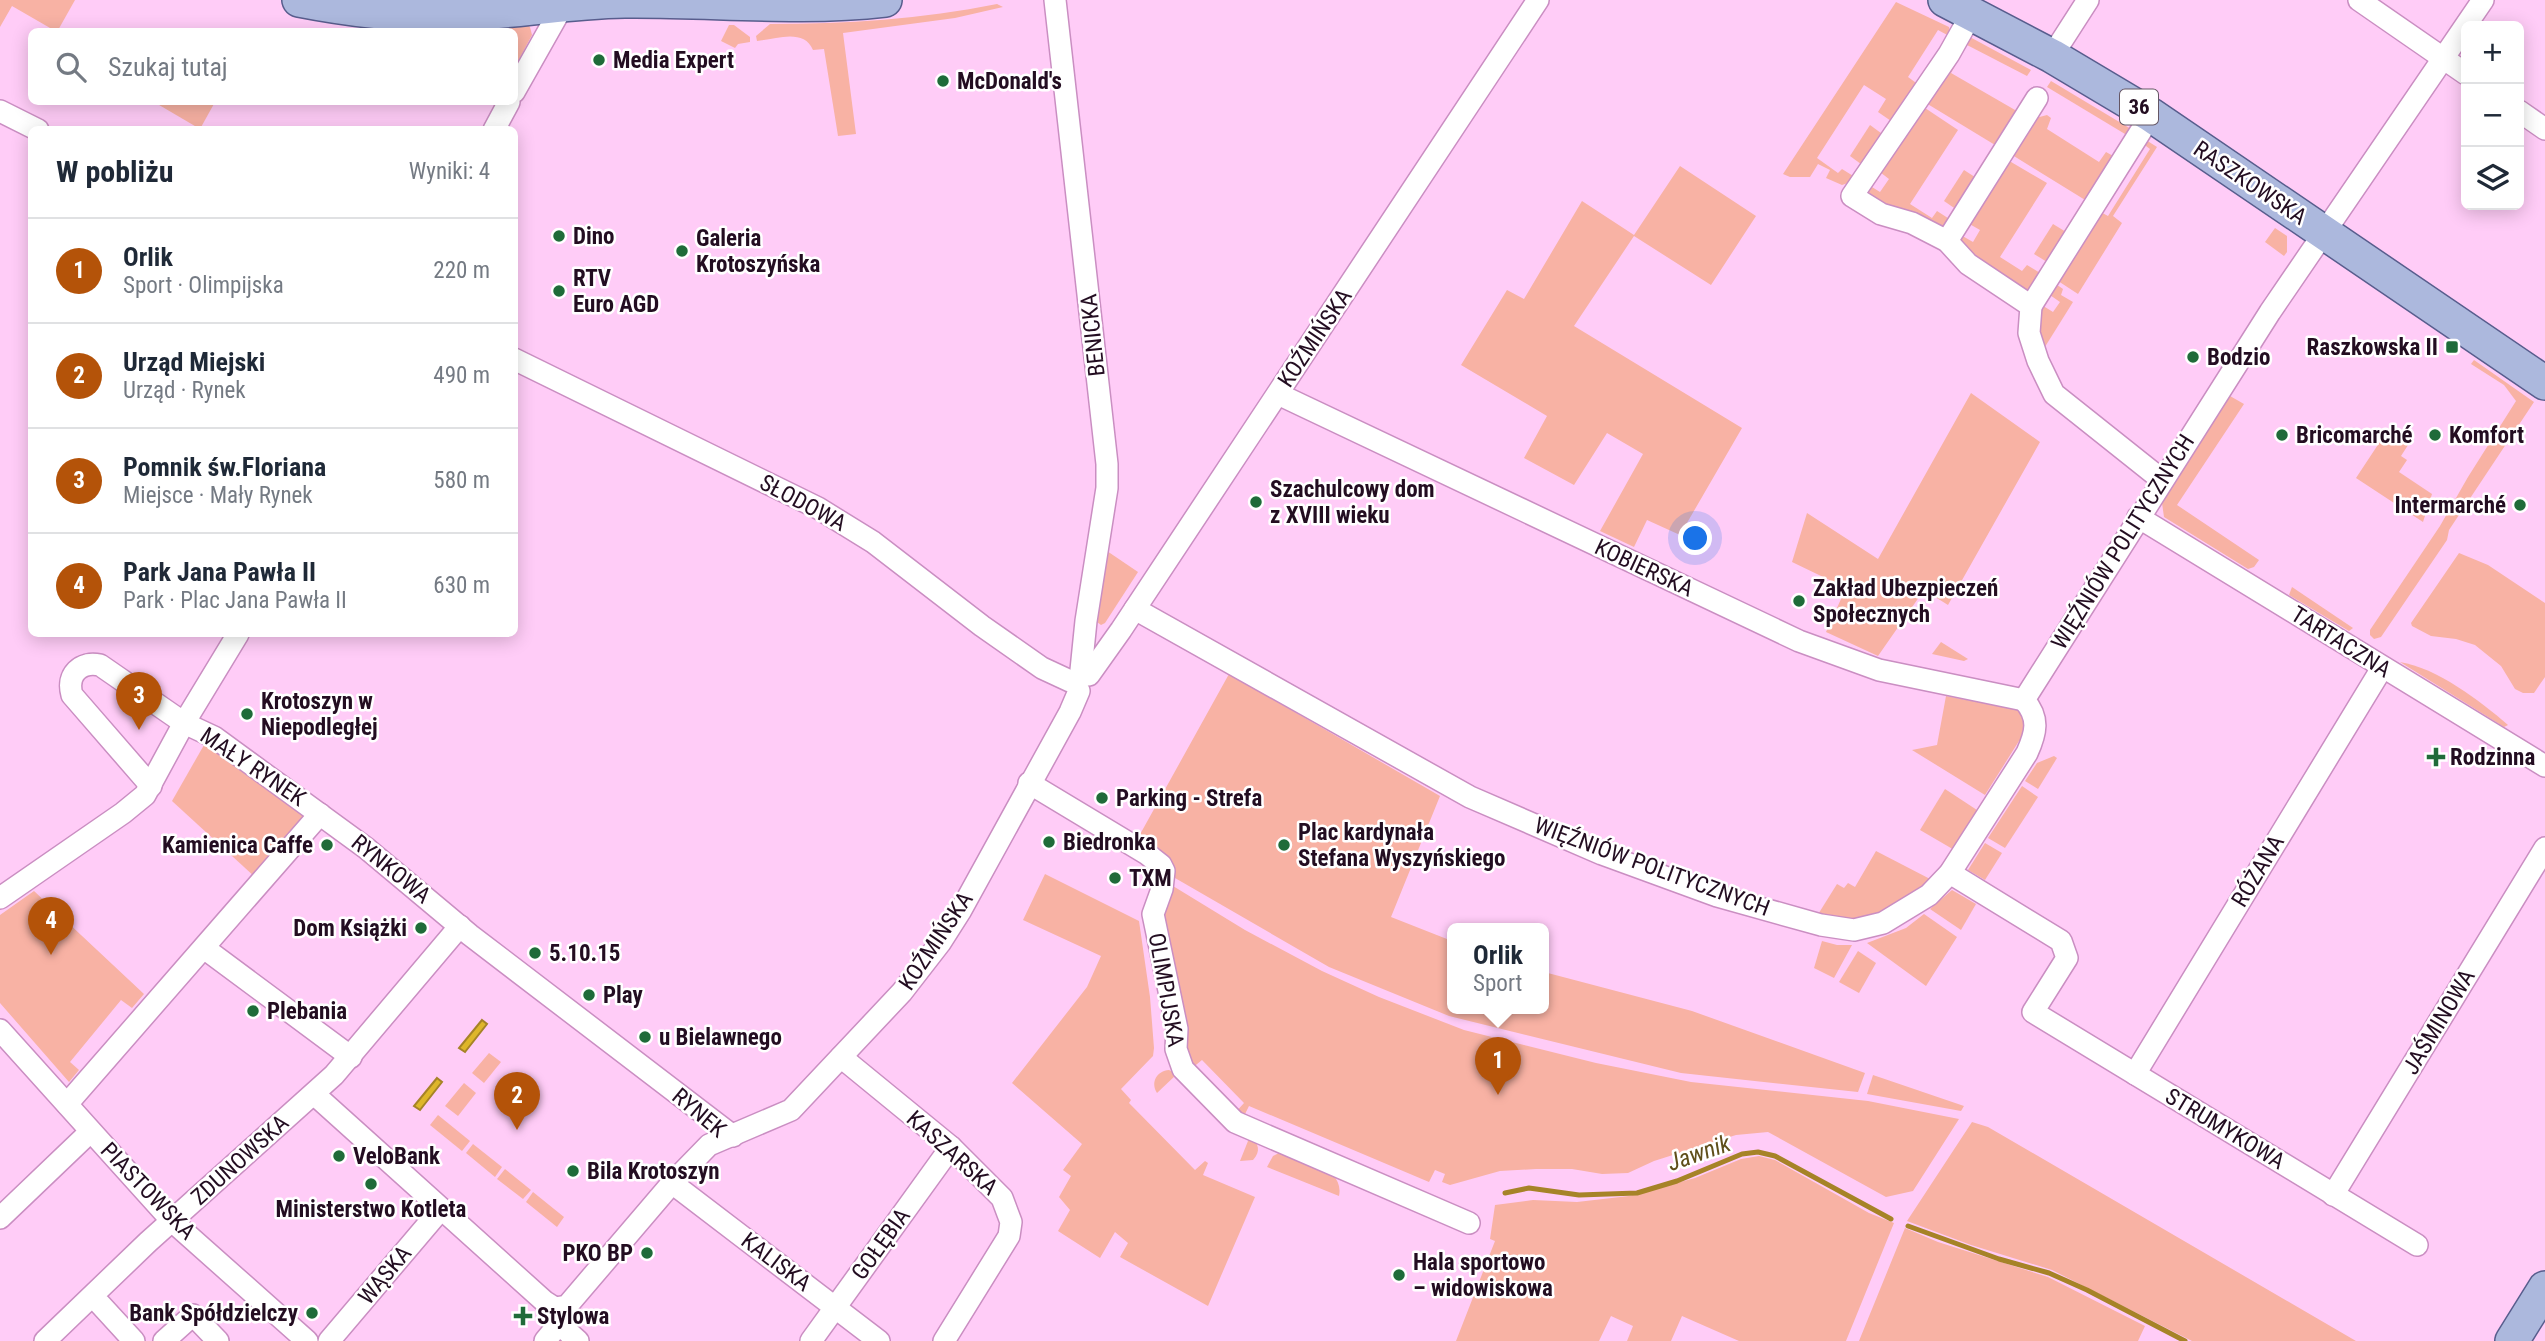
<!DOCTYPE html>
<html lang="pl">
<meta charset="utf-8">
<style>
:root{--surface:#fff;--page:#f6f6f7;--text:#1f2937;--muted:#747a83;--line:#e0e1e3;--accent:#b45309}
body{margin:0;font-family:"Roboto Condensed",sans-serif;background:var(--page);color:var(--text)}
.controls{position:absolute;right:21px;top:21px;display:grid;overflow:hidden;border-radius:10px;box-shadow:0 4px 18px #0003}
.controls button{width:63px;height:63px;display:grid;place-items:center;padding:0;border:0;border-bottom:2px solid var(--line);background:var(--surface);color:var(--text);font:35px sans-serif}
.you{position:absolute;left:1696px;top:539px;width:24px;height:24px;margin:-18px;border:5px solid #fff;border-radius:50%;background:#1a73e8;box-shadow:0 0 0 10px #1a73e833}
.badge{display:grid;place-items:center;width:46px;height:46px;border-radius:50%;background:var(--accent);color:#fff;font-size:23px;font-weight:700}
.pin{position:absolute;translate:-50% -58px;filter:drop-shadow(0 2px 4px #0008)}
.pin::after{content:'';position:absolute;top:37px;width:24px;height:21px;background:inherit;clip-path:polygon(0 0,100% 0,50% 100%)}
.popup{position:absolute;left:1447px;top:923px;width:102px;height:91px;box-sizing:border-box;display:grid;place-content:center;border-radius:10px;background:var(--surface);filter:drop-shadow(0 2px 5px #0005);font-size:23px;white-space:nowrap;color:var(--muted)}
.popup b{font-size:26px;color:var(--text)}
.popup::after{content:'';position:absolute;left:50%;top:100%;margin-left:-14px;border:14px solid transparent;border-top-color:var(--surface)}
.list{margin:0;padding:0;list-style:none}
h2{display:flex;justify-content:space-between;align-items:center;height:91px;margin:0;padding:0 28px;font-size:30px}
h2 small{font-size:23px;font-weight:400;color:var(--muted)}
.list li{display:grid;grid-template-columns:46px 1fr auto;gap:21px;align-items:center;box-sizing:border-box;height:105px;padding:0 28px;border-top:2px solid var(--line)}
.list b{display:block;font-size:26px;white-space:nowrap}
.list p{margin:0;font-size:23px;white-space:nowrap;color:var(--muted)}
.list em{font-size:23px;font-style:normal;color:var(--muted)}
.icon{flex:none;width:38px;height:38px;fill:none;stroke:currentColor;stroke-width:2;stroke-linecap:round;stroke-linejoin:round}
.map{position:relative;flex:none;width:2545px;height:1341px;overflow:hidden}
.search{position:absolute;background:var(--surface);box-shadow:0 4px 18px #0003;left:28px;top:28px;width:490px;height:77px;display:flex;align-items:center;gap:18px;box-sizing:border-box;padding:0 24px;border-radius:10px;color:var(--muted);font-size:26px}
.panel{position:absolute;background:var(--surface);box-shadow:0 4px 18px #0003;left:28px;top:126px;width:490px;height:511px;border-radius:10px}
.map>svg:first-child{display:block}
.green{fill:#f8b2a4}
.water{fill:#deb62a;stroke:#a68327;stroke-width:2}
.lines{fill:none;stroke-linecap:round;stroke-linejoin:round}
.stream{stroke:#a68327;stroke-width:5}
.street-casing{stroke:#ca8ec2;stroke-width:24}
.primary-casing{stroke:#585d8d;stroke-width:36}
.street{stroke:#fff;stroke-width:21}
.primary{stroke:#acb8dd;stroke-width:33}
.poi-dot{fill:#1f6b39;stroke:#fff;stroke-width:2.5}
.labels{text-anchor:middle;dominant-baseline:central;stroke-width:5;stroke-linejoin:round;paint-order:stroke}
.shield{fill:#fff;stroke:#655664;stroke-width:2}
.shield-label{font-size:21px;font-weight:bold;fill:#230d21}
.poi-label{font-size:23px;font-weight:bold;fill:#230d21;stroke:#fff;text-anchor:start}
.street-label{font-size:23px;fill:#230d21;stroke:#fff}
.water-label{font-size:24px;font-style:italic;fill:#5f4e1a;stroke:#fff}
</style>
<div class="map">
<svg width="2545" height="1341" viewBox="0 0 2545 1341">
<rect width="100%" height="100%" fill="#ffccf7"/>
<g class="green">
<path d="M 0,0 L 75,0 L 57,32 L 12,6 L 0,27 Z"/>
<path d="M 1896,2 L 1949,27 L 1951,37 L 1938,30 L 1908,77 L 1919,85 L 1894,123 L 1878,112 L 1886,99 L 1864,85 L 1817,158 L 1838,173 L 1842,169 L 1858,179 L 1857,180 L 1842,185 L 1826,178 L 1830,170 L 1818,164 L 1810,177 L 1790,177 L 1783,174 Z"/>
<path d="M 997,4 L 1003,7 L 955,18 L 843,33 L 856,134 L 838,136 L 824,49 L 813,50 C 804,28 776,39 757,41 L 756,36 L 770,24 C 846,24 922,19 997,4 Z"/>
<path d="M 524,22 L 530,27 L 532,35 L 515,67 L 514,32 L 478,31 L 476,29 Z"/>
<path d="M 729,25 L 734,25 L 750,37 L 750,42 L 738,44 L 735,48 L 721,41 Z"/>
<path d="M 1968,36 L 2031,70 L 2027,76 L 1967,45 L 1966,37 Z"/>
<path d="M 1952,65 L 1955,66 L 1951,73 L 2022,114 L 2000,148 L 1921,100 Z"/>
<path d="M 2051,81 L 2131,129 L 2130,137 L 2047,87 Z"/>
<path d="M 154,102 L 215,102 L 200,129 Z"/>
<path d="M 1919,104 L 1958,130 L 1910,204 L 1932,218 L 1937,211 L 1954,222 L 1946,231 L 1868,200 L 1867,184 L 1880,192 L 1889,179 L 1876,169 Z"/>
<path d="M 2047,115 L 2051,118 L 2047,129 L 2099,162 L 2106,152 L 2115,157 L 2090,203 L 2009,153 L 2032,119 Z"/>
<path d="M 1870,125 L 1885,136 L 1865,167 L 1850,156 Z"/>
<path d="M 2146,140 L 2157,147 L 2113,216 L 2122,223 L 2078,294 L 2055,279 L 2097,210 L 2108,216 L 2150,149 L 2142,143 Z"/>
<path d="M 2006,159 L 2047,183 L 2000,257 L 2022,271 L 2027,265 L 2045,276 L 2032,290 L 2025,291 L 1962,251 L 1959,234 L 1973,242 L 1980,230 L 1966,222 Z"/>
<path d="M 1680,166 L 1756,216 L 1711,285 L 1634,236 L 1574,326 L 1742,428 L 1680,535 L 1647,520 L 1634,547 L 1600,531 L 1643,454 L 1607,433 L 1574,485 L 1524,458 L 1547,416 L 1461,365 L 1507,290 L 1524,299 L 1582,201 L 1634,235 Z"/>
<path d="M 1964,170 L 1981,181 L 1960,212 L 1944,201 Z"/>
<path d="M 2053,224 L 2071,235 L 2052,265 L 2034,254 Z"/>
<path d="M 2275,228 L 2287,236 L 2287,252 L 2284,256 L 2265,242 Z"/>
<path d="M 2053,282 L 2063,289 L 2061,295 L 2073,302 L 2043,350 L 2038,338 L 2040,304 L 2053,312 L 2060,302 L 2047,293 Z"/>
<path d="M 2474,360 L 2534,402 L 2449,530 L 2447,540 L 2381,637 L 2374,639 L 2370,635 L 2370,630 L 2440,526 L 2468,477 L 2516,401 L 2504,385 L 2471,364 Z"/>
<path d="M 1971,393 L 2040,442 L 1948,605 L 1924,590 L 1878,656 L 1826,632 L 1846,588 L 1792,562 L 1807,513 L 1878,559 Z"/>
<path d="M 2230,396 L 2244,404 L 2177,505 L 2259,560 L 2254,567 L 2248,569 L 2164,517 L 2162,503 Z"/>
<path d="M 2389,428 L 2410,442 L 2401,456 L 2407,460 L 2399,472 L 2432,494 L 2423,522 L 2356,478 Z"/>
<path d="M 1107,551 L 1138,572 L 1105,623 L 1101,625 L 1097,622 Z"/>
<path d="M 2459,553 L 2488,565 L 2545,603 L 2545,677 L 2534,693 L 2523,693 L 2515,689 L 2501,666 L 2475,645 L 2456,639 L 2431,636 L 2412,626 L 2411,623 Z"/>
<path d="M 2292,587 L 2353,628 L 2349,631 L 2289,595 Z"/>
<path d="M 1941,642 L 1968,659 L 1964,661 L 1932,654 Z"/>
<path d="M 2400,662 C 2437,668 2479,700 2508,725 L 2504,727 Z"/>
<path d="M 1229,674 L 1440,796 L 1391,917 L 1452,941 L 1452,1009 L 1544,1009 L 1544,972 L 1692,1011 L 1865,1073 L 1858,1092 L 1681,1073 L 1449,1016 L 1329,967 L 1175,878 L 1172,867 L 1138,838 Z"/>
<path d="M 1946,696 L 2014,709 L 2015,706 L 2025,713 L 2025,743 L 2019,741 L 1985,795 L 1912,750 L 1937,745 Z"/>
<path d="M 204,745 L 211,747 L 310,821 L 257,879 L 172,801 Z"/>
<path d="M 2054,756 L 2057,758 L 2038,789 L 2025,781 L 2037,763 Z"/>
<path d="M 2022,786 L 2038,797 L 2005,848 L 1988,838 Z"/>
<path d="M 1945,789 L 1980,812 L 1956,851 L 1920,830 Z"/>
<path d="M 1985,843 L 2002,853 L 1985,880 L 1968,870 Z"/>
<path d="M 1876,851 L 1932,880 L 1918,893 L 1865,921 L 1817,916 L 1837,884 L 1844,888 L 1848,883 L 1855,887 Z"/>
<path d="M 1045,874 L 1139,921 L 1150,997 L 1154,1048 L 1153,1056 L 1121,1089 L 1131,1100 L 1129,1103 L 1195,1170 L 1205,1161 L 1208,1163 L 1203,1175 L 1255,1197 L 1208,1306 L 1120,1257 L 1128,1243 L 1115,1232 L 1100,1258 L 1058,1231 L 1070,1210 L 1059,1197 L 1071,1176 L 1063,1170 L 1082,1144 L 1012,1083 L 1087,987 L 1101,956 L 1023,920 Z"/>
<path d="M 1173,886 L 1245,930 L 1322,971 L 1379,997 L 1464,1030 L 1596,1063 L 1691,1082 L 1868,1101 L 1959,1119 L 1913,1191 L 1886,1197 L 1768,1132 L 1736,1135 L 1654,1161 L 1628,1173 L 1602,1174 L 1572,1169 L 1536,1169 L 1500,1171 L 1450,1185 L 1442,1182 L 1445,1174 L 1435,1170 L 1429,1182 L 1249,1106 L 1243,1118 L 1235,1113 L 1244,1103 L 1202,1060 L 1191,1069 L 1187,1062 L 1161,922 L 1164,900 Z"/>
<path d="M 1952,890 L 1976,904 L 1961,930 L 1930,909 Z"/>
<path d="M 34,891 L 144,994 L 132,1008 L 121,1000 L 70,1062 L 79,1070 L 69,1082 L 0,1003 L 0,915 Z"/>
<path d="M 1924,914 L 1957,937 L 1926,986 L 1867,943 L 1906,928 Z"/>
<path d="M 1822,941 L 1837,945 L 1852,945 L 1834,978 L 1814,968 Z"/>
<path d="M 1858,951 L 1876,963 L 1859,993 L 1839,982 Z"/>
<path d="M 489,1053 L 501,1062 L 484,1083 L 472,1073 Z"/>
<path d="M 1169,1070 L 1177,1074 L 1157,1093 C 1150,1082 1157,1071 1169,1070 Z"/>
<path d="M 1873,1075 L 1964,1106 L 1961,1111 L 1867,1094 Z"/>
<path d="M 464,1083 L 476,1093 L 458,1116 L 445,1106 Z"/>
<path d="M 438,1115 L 470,1141 L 462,1151 L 430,1125 Z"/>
<path d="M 1972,1122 L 1988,1127 L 2356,1341 L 2192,1341 L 2052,1270 L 1971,1245 L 1907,1221 Z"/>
<path d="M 1250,1136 C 1259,1144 1261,1151 1253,1160 L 1240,1161 Z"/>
<path d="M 473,1144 L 502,1167 L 495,1177 L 466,1153 Z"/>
<path d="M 1281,1152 C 1302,1160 1345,1167 1339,1196 L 1267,1167 L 1273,1156 Z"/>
<path d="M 1759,1156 L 1775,1160 L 1869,1213 L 1894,1223 L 1846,1341 L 1739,1341 L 1682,1316 L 1671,1341 L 1627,1341 L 1633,1326 L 1611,1316 L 1599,1341 L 1456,1341 L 1495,1241 L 1490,1239 L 1495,1205 L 1533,1200 L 1577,1202 L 1629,1196 L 1695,1178 L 1741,1159 Z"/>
<path d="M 505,1169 L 531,1190 L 523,1199 L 497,1179 Z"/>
<path d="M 533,1192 L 564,1217 L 557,1227 L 526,1202 Z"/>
<path d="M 1905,1228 L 1938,1242 L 2048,1277 L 2145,1326 L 2138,1341 L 1859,1341 Z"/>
</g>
<g class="water">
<path d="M 482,1020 L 487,1024 L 465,1052 L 459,1048 Z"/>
<path d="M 437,1078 L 442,1082 L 420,1110 L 414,1106 Z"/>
</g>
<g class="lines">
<g class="stream">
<path d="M 1505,1193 L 1529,1188 L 1579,1195 L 1637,1193 L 1677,1181 L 1742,1154 L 1758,1152 L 1775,1156 L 1891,1219"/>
<path d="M 1908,1226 L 1999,1259 L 2049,1273 L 2087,1290 L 2185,1341"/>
</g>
<defs>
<g id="street">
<path d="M 1055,0 L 1107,464 L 1107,488 L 1086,621 L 1081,670"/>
<path d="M 2359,0 L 2466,74"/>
<path d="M 1972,13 L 1949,54 L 1852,196 L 1881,214 L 1912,223 L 1947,241 L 1968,264 L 2031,306 L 2029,333 L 2038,361 L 2054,394 L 2162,480"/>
<path d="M 2052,56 L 2088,0"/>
<path d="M 514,92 L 566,0"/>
<path d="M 0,111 L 38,130"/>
<path d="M 2519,111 L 2545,129"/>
<path d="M 494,130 L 509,102"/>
<path d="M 1947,241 L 2037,98"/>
<path d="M 2031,306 L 2151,115"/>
<path d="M 514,359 L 818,508 L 873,542 L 982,626 L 1042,668 L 1070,681"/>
<path d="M 1278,394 L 1799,641 L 1879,670 L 2024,700"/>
<path d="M 2138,517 L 2545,766"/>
<path d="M 1135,609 L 1470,797 L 1602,854 L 1717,896 L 1821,925 L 1854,930 L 1883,923 L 1929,895 L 1950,873 L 2027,753 C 2036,733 2040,718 2024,700"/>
<path d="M 1089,675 L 1121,630 L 1538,0"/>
<path d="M 2024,700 L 2270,312 L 2483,0"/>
<path d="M 1029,783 L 1147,854 L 1161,865 L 1164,871 L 1162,889 L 1153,914 L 1177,1029 L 1176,1049 L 1183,1069 L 1235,1122 L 1469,1223"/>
<path d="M 151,786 L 72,695 C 66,674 81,661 100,665 L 184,723 L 214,737 L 366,848 L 470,935 L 733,1136"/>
<path d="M 1950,873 L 2061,941 L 2067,958 L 2033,1012 L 2417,1245"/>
<path d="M 0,898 L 123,813 L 145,795 L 184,723 L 238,634"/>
<path d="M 204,948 L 351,1057"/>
<path d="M 0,1030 L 172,1221 L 307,1341"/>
<path d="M 841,1057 L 951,1147 L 1002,1198 L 1011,1222 L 1009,1236 L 944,1341"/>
<path d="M 2135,1074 L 2382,668"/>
<path d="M 314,1094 L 544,1301 L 555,1308 L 567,1306 L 672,1183 L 709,1145 L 791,1110 L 902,992 L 940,943 L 961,910 L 1070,712 L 1079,691"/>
<path d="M 67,1104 L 320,814"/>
<path d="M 672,1183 L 879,1341"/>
<path d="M 2333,1195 L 2545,848"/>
<path d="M 0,1218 L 90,1132"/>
<path d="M 100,1304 L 134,1341"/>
<path d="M 559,1324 L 578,1341"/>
<path d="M 45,1341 L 148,1242 L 334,1075 L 460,926"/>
<path d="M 164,1341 L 193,1315 L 218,1341"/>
<path d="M 329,1341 L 441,1209"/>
<path d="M 545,1341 L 559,1324 L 559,1308"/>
<path d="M 811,1341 L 951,1147"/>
</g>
<g id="primary">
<path d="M 299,0 C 345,9 393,15 441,15 C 502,14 563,2 625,1 C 712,0 799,10 885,0"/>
<path d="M 1945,0 L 2052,56 L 2151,115 L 2545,383"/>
<path d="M 2512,1341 L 2545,1288"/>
</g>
</defs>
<use href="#street" class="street-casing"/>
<use href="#primary" class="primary-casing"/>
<use href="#street" class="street"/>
<use href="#primary" class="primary"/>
</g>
<g class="poi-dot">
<circle cx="599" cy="60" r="7"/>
<circle cx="943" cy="81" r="7"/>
<circle cx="559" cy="236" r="7"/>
<circle cx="682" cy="251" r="7"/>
<circle cx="559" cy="291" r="7"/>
<rect x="2445" y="340" width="14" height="14" rx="3.5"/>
<circle cx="2193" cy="357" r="7"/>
<circle cx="2282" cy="435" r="7"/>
<circle cx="2435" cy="435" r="7"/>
<circle cx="1256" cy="502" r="7"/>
<circle cx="2520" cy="505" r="7"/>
<circle cx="1799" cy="601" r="7"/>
<circle cx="247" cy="714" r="7"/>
<path d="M2432.5 746.5h7v7h7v7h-7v7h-7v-7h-7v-7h7z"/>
<circle cx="1102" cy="798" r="7"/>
<circle cx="1049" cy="842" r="7"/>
<circle cx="327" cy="845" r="7"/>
<circle cx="1284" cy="845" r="7"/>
<circle cx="1115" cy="878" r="7"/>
<circle cx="421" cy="928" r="7"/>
<circle cx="535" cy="953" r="7"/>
<circle cx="589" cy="995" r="7"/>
<circle cx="253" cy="1011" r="7"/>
<circle cx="645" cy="1037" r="7"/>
<circle cx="339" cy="1156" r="7"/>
<circle cx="573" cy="1171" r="7"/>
<circle cx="371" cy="1184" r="7"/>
<circle cx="647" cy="1253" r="7"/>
<circle cx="1399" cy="1275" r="7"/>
<circle cx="312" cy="1313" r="7"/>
<path d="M519.5 1305.5h7v7h7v7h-7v7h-7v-7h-7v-7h7z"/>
</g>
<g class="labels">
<rect class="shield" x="2120" y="89.5" width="38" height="35" rx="5"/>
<g class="shield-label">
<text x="2139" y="107">36</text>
</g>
<g class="poi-label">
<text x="613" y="60">Media Expert</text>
<text x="957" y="81">McDonald's</text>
<text x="573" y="236">Dino</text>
<text x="696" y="238">Galeria<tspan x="696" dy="26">Krotoszyńska</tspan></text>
<text x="573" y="278">RTV<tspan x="573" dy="26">Euro AGD</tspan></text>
<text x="2438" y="347" text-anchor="end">Raszkowska II</text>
<text x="2207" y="357">Bodzio</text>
<text x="2296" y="435">Bricomarché</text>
<text x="2449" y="435">Komfort</text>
<text x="1270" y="489">Szachulcowy dom<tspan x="1270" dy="26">z XVIII wieku</tspan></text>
<text x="2506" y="505" text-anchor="end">Intermarché</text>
<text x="1813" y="588">Zakład Ubezpieczeń<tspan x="1813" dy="26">Społecznych</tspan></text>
<text x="261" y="701">Krotoszyn w<tspan x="261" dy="26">Niepodległej</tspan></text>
<text x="2450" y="757">Rodzinna</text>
<text x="1116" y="798">Parking - Strefa</text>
<text x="1298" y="832">Plac kardynała<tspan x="1298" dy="26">Stefana Wyszyńskiego</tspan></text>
<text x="1063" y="842">Biedronka</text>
<text x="313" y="845" text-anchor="end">Kamienica Caffe</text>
<text x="1129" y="878">TXM</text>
<text x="407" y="928" text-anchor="end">Dom Książki</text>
<text x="549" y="953">5.10.15</text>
<text x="603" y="995">Play</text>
<text x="267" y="1011">Plebania</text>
<text x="659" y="1037">u Bielawnego</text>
<text x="353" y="1156">VeloBank</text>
<text x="587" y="1171">Bila Krotoszyn</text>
<text x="371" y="1209" text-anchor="middle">Ministerstwo Kotleta</text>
<text x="633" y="1253" text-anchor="end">PKO BP</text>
<text x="1413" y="1262">Hala sportowo<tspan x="1413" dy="26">– widowiskowa</tspan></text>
<text x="298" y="1313" text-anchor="end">Bank Spółdzielczy</text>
<text x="537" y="1316">Stylowa</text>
</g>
<g class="street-label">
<text transform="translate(2250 183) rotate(34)">RASZKOWSKA</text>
<text transform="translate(1093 335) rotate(-96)">BENICKA</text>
<text transform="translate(1315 338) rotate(-56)">KOŹMIŃSKA</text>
<text transform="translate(803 503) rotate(28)">SŁODOWA</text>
<text transform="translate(2123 542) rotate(-58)">WIĘŹNIÓW POLITYCZNYCH</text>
<text transform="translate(1644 568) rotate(25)">KOBIERSKA</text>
<text transform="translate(2341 642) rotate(32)">TARTACZNA</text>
<text transform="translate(253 767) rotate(34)">MAŁY RYNEK</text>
<text transform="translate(1652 867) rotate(20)">WIĘŹNIÓW POLITYCZNYCH</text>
<text transform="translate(391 869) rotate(39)">RYNKOWA</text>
<text transform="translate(2258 871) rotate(-59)">RÓŻANA</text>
<text transform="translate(936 941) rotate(-56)">KOŹMIŃSKA</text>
<text transform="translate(1166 990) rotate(80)">OLIMPIJSKA</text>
<text transform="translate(2439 1022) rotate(-59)">JAŚMINOWA</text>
<text transform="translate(699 1113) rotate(40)">RYNEK</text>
<text transform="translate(2225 1129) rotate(31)">STRUMYKOWA</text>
<text transform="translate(952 1153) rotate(42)">KASZARSKA</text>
<text transform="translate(240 1160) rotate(-42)">ZDUNOWSKA</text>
<text transform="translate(148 1191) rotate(46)">PIASTOWSKA</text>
<text transform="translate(881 1244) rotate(-54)">GOŁĘBIA</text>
<text transform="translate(776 1262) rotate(37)">KALISKA</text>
<text transform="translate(385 1275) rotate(-50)">WĄSKA</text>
</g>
<g class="water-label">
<text transform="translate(1699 1153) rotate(-19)">Jawnik</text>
</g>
</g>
</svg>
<div class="controls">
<button>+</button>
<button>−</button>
<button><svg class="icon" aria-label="layers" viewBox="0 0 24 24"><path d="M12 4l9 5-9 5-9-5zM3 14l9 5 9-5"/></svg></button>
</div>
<div class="you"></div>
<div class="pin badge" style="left:1498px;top:1095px">1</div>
<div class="popup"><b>Orlik</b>Sport</div>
<div class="pin badge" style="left:517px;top:1130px">2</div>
<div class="pin badge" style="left:139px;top:730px">3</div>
<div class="pin badge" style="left:51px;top:955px">4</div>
<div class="search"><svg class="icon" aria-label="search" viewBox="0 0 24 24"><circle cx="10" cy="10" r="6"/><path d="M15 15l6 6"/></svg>Szukaj tutaj</div>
<section class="panel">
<h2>W pobliżu<small>Wyniki: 4</small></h2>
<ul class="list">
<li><span class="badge">1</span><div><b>Orlik</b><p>Sport · Olimpijska</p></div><em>220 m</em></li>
<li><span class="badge">2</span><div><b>Urząd Miejski</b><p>Urząd · Rynek</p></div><em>490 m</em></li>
<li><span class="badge">3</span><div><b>Pomnik św.Floriana</b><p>Miejsce · Mały Rynek</p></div><em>580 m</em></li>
<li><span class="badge">4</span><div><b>Park Jana Pawła II</b><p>Park · Plac Jana Pawła II</p></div><em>630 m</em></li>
</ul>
</section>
</div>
